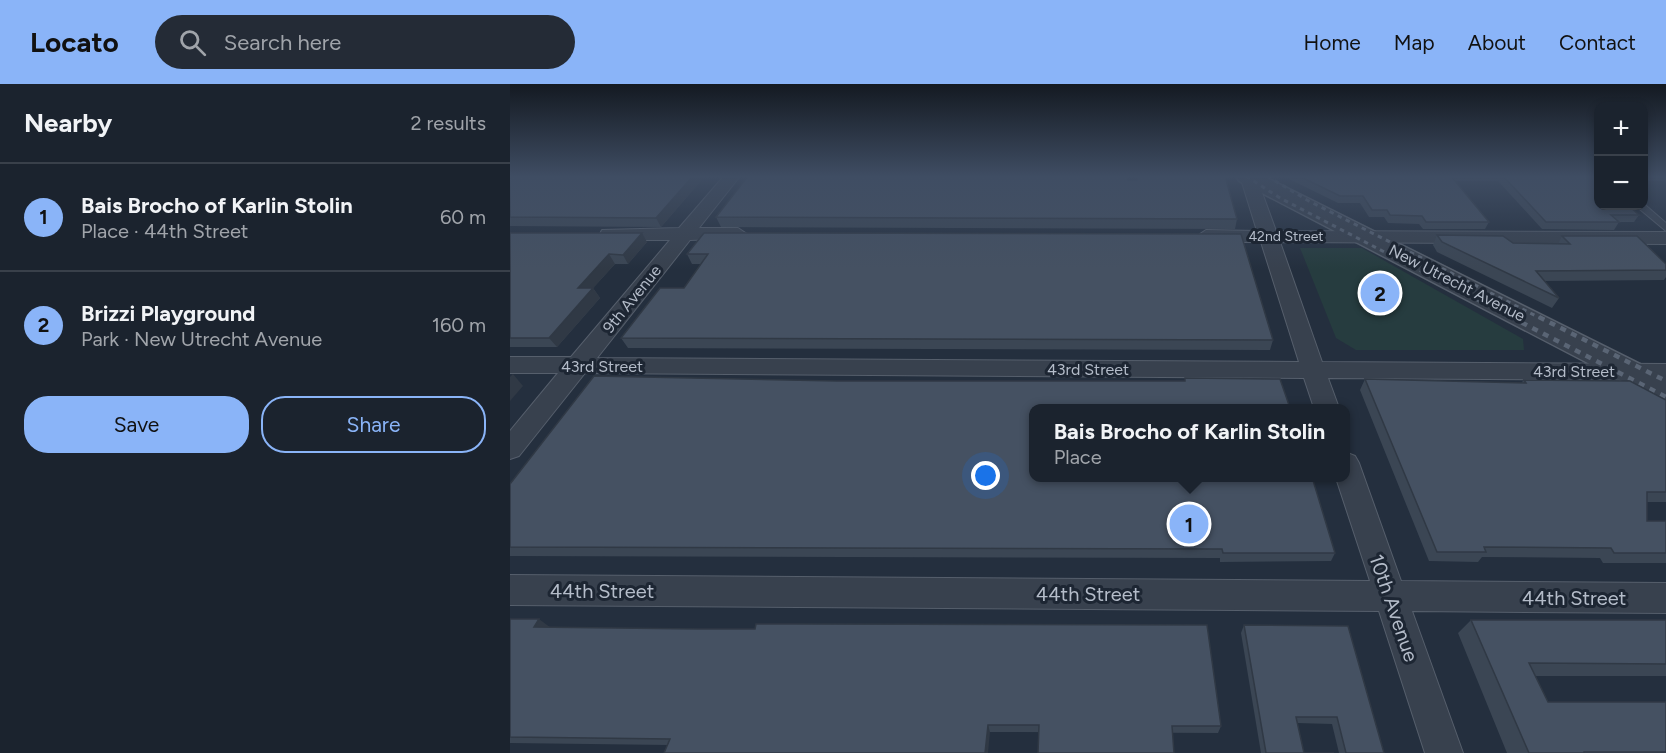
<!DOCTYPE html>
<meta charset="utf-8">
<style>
:root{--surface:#1b232e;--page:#242b36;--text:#f1f3f6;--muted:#a0a4aa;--line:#39404a;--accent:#8ab4f8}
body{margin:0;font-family:Figtree,sans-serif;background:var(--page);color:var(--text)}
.controls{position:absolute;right:18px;top:18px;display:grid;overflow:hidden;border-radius:12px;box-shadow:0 3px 9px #0003}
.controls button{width:54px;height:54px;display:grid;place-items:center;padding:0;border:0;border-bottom:2px solid var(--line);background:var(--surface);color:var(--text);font:30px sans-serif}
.you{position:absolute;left:476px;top:392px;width:21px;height:21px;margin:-15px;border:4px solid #fff;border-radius:50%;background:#1a73e8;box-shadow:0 0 0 9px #1a73e833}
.badge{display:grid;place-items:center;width:39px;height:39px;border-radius:50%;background:var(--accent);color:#111;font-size:20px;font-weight:700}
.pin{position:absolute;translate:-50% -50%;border:3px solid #fff;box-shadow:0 2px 6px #0006}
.popup{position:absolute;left:519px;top:320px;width:321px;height:78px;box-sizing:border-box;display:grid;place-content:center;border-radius:12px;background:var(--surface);filter:drop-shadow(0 2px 4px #0005);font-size:20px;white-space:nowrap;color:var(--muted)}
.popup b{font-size:22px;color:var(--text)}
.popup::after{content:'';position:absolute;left:50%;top:100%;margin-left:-12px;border:12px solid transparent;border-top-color:var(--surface)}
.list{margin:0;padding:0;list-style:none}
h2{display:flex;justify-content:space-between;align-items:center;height:78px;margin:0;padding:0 24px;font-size:26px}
h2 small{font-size:20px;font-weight:400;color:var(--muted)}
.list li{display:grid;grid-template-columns:39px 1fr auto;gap:18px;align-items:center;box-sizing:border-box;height:108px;padding:0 24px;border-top:2px solid var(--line)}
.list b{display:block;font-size:22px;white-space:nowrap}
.list p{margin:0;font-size:20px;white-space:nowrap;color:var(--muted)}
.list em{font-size:20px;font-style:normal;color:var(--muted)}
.actions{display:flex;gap:12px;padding:18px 24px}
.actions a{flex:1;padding:14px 0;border:2px solid var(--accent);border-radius:24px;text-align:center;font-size:21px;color:var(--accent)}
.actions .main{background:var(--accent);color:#111}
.icon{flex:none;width:33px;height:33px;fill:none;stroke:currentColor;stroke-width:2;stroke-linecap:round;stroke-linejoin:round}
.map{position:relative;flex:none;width:1156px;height:669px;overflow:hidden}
header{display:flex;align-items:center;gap:36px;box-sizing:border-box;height:84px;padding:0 30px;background:var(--accent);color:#111}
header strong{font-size:28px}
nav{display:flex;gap:33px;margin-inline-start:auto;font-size:21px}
.search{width:420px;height:54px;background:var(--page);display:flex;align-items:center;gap:15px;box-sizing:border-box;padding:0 21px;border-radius:33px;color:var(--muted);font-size:22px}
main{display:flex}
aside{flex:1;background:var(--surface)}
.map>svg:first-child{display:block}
.green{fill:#263c3f}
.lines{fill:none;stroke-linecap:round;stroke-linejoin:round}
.service-casing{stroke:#565f6c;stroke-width:2}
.minor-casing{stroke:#565f6c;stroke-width:2}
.tertiary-casing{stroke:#565f6c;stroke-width:3}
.service{fill:#38414e;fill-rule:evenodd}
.minor{fill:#38414e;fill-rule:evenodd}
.tertiary{fill:#38414e;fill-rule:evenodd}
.rail-far1{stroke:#5a6575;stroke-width:3;stroke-dasharray:4.5 4.5;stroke-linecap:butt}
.rail{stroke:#5a6575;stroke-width:4.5;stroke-dasharray:6 6;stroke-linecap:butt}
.wall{fill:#3b4654}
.shaded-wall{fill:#303945}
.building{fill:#455162;stroke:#303945;stroke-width:1.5}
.labels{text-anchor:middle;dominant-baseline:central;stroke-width:6;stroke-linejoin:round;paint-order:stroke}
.far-street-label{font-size:14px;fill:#b4bcc9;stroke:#1d2633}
.street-label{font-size:16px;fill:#b4bcc9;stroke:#1d2633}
.near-street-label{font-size:20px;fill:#b4bcc9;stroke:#1d2633}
</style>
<header>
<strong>Locato</strong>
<div class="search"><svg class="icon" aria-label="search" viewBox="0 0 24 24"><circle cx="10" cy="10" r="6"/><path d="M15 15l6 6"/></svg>Search here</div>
<nav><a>Home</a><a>Map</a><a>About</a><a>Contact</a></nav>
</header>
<main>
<aside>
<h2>Nearby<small>2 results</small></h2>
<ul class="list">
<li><span class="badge">1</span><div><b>Bais Brocho of Karlin Stolin</b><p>Place · 44th Street</p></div><em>60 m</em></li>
<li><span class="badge">2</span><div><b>Brizzi Playground</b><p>Park · New Utrecht Avenue</p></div><em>160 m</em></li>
</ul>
<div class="actions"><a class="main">Save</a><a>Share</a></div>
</aside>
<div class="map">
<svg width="1156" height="669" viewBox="0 0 1156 669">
<rect width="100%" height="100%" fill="#242f3e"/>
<path class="green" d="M 790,164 L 852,164 L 1013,255 L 1014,266 L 846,266 L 826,254 Z"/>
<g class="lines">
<defs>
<path id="service" d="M 1134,120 L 1156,139 L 1156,147 L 1126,122 Z"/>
<g id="minor">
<path d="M 214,92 L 230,92 L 189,144 L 228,144 L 237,150 L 235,154 L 180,156 L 87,274 L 789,278 L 751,158 L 696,158 L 687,152 L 696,146 L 747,147 L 730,92 L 746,92 L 766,147 L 1156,148 L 1156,160 L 770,158 L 812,278 L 1156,280 L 1156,296 L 818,294 L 829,324 L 804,324 L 794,294 L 75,289 L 9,372 L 0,375 L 0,347 L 48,289 L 0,289 L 0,273 L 61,273 L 160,156 L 99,156 L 92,154 L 90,150 L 92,146 L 169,144 Z"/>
<path d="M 835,368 L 845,372 L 849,379 L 891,497 L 1156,499 L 1156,529 L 902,527 L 953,669 L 915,669 L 869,527 L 0,521 L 0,491 L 860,497 L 826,394 L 835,394 Z"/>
</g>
<path id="tertiary" d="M 726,92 L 753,92 L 1156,293 L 1156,317 L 1145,314 L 729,97 Z"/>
</defs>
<use href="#service" class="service-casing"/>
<use href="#minor" class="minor-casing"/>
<use href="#tertiary" class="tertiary-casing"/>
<use href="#service" class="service"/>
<use href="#minor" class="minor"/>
<use href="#tertiary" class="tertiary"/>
<g class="rail-far1">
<path d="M 736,92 L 770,114 L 1004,235"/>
<path d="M 757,92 L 797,116 L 1032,235"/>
</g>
<g class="rail">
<path d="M 1001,233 L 1156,313"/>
<path d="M 1029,233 L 1156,297"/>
</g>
</g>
<g class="wall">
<path d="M 0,92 L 195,92 L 151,143 L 0,142 Z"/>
<path d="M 462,92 L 617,92 L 618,96 L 626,96 L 626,92 L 715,92 L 727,135 L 725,145 L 211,143 L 206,133 L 470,92 Z"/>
<path d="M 773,92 L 1089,92 L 1089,122 L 1129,131 L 1124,138 L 1109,138 L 1104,146 L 1032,145 L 988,97 L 945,97 L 979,138 L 975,145 L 913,145 L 909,140 L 878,139 L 874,133 L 859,133 L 850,119 L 828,119 Z"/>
<path d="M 1134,92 L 1156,92 L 1156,99 L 1154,97 L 1134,97 Z"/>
<path d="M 0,149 L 137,158 L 118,180 L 105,180 L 83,204 L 90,214 L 47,263 L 0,263 Z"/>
<path d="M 194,149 L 763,256 L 760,266 L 118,264 L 111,254 L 174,204 L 191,180 L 182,180 L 177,170 Z"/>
<path d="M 927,151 L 1003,159 L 1048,160 L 1052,152 L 1156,180 L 1156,193 L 1154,196 L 1034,197 L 1049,214 L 1042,224 L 927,168 L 923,161 Z"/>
<path d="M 675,294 L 770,295 L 523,324 L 657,396 L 698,396 L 697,393 L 802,393 L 825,469 L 821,477 L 710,478 L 710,474 L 0,472 L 0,400 L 327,297 L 675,297 Z"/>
<path d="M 855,295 L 1011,299 L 1014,296 L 1156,316 L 1156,418 L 1137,418 L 1137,437 L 1156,437 L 1156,479 L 1093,479 L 1090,474 L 972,473 L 968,478 L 919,477 L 850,306 Z"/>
<path d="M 0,535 L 40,543 L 711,642 L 708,649 L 480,648 L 158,661 L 0,659 Z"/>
<path d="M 961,536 L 1156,536 L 1156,592 L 1025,592 L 1038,618 L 1156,618 L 1156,669 L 997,669 L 948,549 Z"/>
<path d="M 734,541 L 874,669 L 829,669 L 822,640 L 787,639 L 794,669 L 824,669 L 751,669 L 731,549 Z"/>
</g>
<g class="shaded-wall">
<path d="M 183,92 L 195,92 L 151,143 L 146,134 Z"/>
<path d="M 132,149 L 137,158 L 118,180 L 113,171 Z"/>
<path d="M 99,170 L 105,180 L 74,214 L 68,204 Z"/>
<path d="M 83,204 L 90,214 L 47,263 L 39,254 Z"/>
<path d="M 3,290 L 13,302 L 0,317 L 0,293 Z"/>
<path d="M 29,535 L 41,544 L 24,543 Z"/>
<path d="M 478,641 L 480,648 L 478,669 L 475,669 Z"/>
</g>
<g class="building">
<path d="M 0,92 L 183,92 L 146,134 L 0,133 Z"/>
<path d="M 238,92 L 469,93 L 470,92 L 617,92 L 618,96 L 627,96 L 627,92 L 715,92 L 727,135 L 206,133 Z"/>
<path d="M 789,92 L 941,92 L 979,138 L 916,138 L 912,132 L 880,131 L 877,126 L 862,126 L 853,112 L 830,112 Z"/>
<path d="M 993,92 L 1089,92 L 1089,122 L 1119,122 L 1129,131 L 1101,131 L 1109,138 L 1036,138 Z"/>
<path d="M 0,149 L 132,149 L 113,171 L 99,170 L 68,204 L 83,204 L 39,254 L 0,254 Z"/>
<path d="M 194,149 L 731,150 L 763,256 L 111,254 L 150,204 L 174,204 L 198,170 L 177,170 Z"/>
<path d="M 927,151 L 993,152 L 1003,159 L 1060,160 L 1052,152 L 1127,152 L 1156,180 L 1156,186 L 1026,187 L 1049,214 L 932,158 Z"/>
<path d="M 84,292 L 327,297 L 675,297 L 675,294 L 770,295 L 780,324 L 523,324 L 523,393 L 656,393 L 657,396 L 701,396 L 701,393 L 802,393 L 825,469 L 713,469 L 712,465 L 0,463 L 0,400 Z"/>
<path d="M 855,295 L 1016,299 L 1014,296 L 1120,297 L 1156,316 L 1156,408 L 1137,408 L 1137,437 L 1156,437 L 1156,469 L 1104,469 L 1101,464 L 974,463 L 976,468 L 927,468 Z"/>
<path d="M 0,535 L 29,535 L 24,543 L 188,545 L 245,545 L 246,540 L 286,540 L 697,541 L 711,642 L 662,642 L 664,669 L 528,669 L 529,641 L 478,641 L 475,669 L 154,669 L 160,655 L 0,653 Z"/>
<path d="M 961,536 L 1156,536 L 1156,580 L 1019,579 L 1038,618 L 1156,618 L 1156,668 L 1074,668 L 1074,669 L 1019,669 Z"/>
<path d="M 734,541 L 838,542 L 874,669 L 836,669 L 827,633 L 786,633 L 794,669 L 824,669 L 756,669 Z"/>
</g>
<linearGradient id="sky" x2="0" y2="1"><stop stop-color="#141a22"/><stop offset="0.5" stop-color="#3f4d63"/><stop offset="1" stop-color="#3f4d63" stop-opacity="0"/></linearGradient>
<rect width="1156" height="185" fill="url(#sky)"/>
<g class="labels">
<g class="far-street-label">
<text x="776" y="152">42nd Street</text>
</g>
<g class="street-label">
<text transform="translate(947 199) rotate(27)">New Utrecht Avenue</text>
<text transform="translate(122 215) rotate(-51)">9th Avenue</text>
<text x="92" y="282">43rd Street</text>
<text x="578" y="285">43rd Street</text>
<text x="1064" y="287">43rd Street</text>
</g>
<g class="near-street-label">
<text x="92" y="507">44th Street</text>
<text x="578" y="510">44th Street</text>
<text x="1064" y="514">44th Street</text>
<text transform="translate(884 524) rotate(71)">10th Avenue</text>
</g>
</g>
</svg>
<div class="controls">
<button>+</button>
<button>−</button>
</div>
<div class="you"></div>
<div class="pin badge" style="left:679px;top:440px">1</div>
<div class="popup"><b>Bais Brocho of Karlin Stolin</b>Place</div>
<div class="pin badge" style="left:870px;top:209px">2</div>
</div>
</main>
